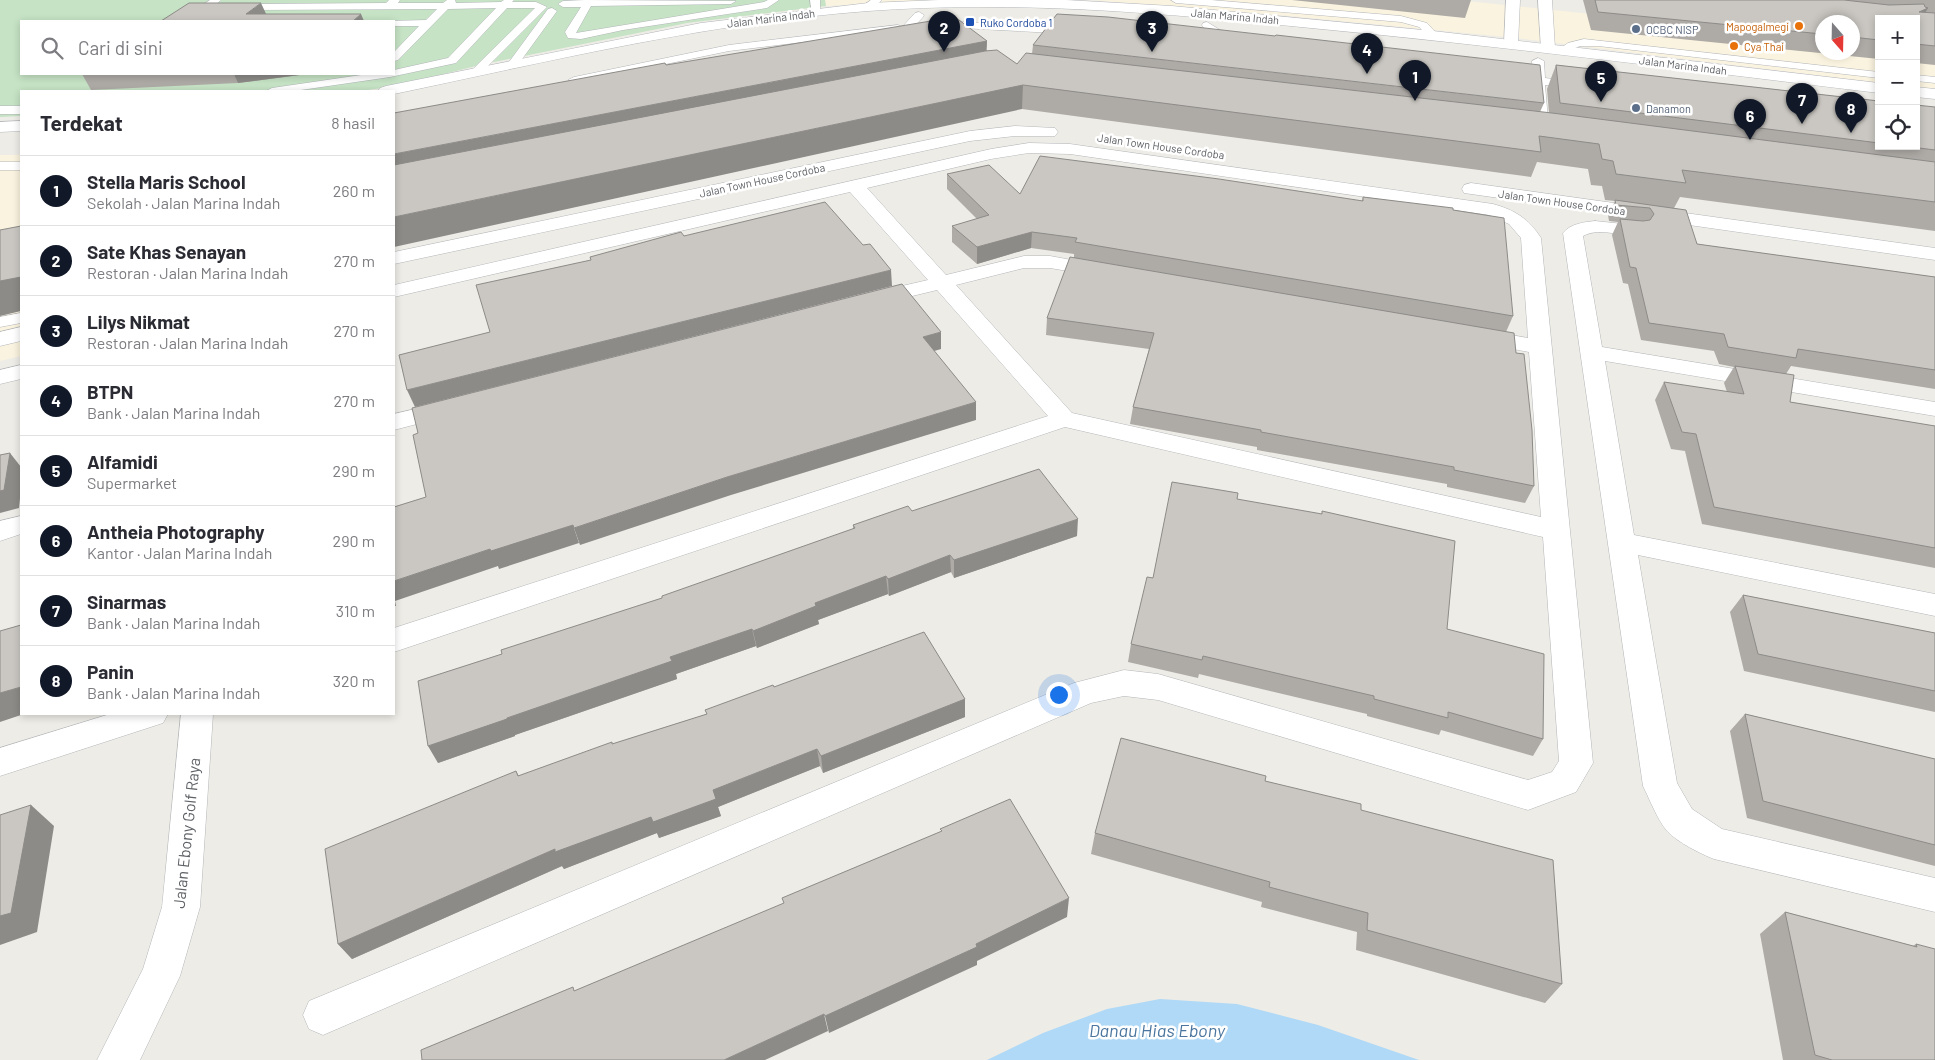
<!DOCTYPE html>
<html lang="id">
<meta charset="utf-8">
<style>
:root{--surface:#fff;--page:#f2f2f3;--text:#2b2b33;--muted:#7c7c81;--line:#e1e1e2;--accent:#111827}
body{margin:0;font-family:Barlow,sans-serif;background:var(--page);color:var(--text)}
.controls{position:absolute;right:15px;top:15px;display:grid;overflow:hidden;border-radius:0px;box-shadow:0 2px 8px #0003}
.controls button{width:45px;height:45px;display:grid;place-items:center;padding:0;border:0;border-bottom:1px solid var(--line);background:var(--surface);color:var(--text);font:25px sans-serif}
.compass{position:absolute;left:1815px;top:15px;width:45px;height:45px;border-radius:50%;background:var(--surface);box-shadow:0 2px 8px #0003;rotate:160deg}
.you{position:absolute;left:1058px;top:694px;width:18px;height:18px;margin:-12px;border:4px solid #fff;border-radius:50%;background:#1a73e8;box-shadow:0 0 0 8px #1a73e833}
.badge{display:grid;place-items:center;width:32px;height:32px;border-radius:50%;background:var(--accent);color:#fff;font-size:16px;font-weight:700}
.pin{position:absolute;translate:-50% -41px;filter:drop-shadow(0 1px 2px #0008)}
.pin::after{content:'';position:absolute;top:26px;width:18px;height:15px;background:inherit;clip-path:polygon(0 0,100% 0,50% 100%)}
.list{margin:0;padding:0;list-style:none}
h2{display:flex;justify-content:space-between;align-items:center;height:65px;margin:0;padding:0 20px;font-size:21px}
h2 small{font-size:16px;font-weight:400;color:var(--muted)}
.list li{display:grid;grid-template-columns:32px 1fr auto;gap:15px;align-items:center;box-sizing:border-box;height:70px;padding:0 20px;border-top:1px solid var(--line)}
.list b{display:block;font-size:19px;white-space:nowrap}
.list p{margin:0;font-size:16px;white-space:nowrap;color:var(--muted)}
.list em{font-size:16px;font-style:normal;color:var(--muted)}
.icon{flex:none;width:28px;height:28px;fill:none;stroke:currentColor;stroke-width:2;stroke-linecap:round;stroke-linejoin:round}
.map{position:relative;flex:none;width:1935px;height:1060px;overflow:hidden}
.search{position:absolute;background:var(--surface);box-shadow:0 2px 8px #0003;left:20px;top:20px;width:375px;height:55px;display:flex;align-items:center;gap:12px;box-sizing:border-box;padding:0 18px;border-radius:0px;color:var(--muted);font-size:19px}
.panel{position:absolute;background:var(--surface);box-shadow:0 2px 8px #0003;left:20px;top:90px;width:375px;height:625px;border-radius:0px}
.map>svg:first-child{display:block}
.commercial{fill:#faf3df}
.green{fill:#c6e3c5;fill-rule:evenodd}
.water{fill:#afd9f6}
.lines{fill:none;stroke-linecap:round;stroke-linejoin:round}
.service-casing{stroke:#b3b6b9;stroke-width:1}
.minor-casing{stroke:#b3b6b9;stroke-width:1}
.secondary-casing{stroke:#b2b5b9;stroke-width:1}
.service{fill:#fff;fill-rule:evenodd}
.minor{fill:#fff;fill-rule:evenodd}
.secondary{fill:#fff;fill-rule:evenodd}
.wall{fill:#aeaba7;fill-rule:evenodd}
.shaded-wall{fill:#8d8b88}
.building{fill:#cac7c2;stroke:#8d8b88}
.transit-dot{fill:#1a4fb4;stroke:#fff;stroke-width:2}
.food-dot{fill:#e8710a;stroke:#fff;stroke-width:2}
.service-dot{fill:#5c6f8a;stroke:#fff;stroke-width:2}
.labels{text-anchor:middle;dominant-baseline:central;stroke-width:5;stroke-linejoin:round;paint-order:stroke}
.far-street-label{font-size:11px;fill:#5e6165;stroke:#fff}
.far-transit-label{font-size:11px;fill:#164399;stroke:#fff;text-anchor:start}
.far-food-label{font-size:11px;fill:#c56008;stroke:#fff;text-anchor:end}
.far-service-label{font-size:11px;fill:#4e5e75;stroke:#fff;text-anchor:start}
.near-street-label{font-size:16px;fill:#5e6165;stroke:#fff}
.near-water-label{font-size:18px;font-style:italic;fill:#4a759e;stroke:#fff}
</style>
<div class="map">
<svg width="1935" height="1060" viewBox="0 0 1935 1060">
<rect width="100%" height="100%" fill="#eeece6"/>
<g class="commercial">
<path d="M 825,0 L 939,0 L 826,6 Z"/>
<path d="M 1092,0 L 1457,0 L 1822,38 L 1822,52 L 1852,52 L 1879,43 L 1879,83 L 1507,37 L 1279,15 Z"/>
<path d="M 1916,47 L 1935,49 L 1935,89 L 1916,87 Z"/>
<path d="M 0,155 L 21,155 L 21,356 L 0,361 Z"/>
</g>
<path class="green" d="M 0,0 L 825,0 L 826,6 L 687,23 L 484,64 L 396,86 L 361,91 L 21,91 L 21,116 L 0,117 ZM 21,21 L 394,21 L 394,74 L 21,74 Z"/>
<path class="water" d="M 1160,999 L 1237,1004 L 1318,1025 L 1419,1060 L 987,1060 L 1043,1033 L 1107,1009 Z"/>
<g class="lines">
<defs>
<g id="service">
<path d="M 210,0 L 221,0 L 209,10 L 201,10 L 201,6 Z"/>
<path d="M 389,0 L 400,0 L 398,3 L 443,3 L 447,0 L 455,0 L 456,3 L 501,2 L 504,0 L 514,0 L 512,2 L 536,2 L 547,7 L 480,74 L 476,75 L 470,72 L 535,8 L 507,8 L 456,63 L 390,77 L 294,91 L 266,91 L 272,88 L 368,74 L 394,74 L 394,70 L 448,58 L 496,8 L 448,9 L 398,60 L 394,61 L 394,52 L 419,26 L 394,26 L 394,21 L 390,21 L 426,20 L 437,9 L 237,10 L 232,7 L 237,4 L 386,3 Z"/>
<path d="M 585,0 L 736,1 L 731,4 L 591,6 L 576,33 L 764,2 L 768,0 L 779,0 L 767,8 L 623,30 L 581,39 L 568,38 L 565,32 L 581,7 L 563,7 L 558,4 L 563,1 Z"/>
<path d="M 810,0 L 820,0 L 820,14 L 812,14 Z"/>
<path d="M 871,0 L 882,0 L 872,9 L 864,9 L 864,5 Z"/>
<path d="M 1171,0 L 1211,0 L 1401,16 L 1427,23 L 1438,35 L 1433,38 L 1429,37 L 1419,27 L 1401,22 L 1176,3 Z"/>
<path d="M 552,8 L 557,11 L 517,66 L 509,66 L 507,64 L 509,62 L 548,9 Z"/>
<path d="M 919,12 L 924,15 L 923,17 L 912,29 L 904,29 L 903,27 L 904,25 L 915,13 Z"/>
<path d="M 961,22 L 1073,28 L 1078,31 L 1073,34 L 961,28 L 939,29 L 934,26 L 939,23 Z"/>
<path d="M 1207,22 L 1238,41 L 1239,43 L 1238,45 L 1230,45 L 1203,27 L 1202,25 L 1203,23 Z"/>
<path d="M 898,25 L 903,28 L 902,30 L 729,51 L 574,83 L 568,80 L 574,77 L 729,45 Z"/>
<path d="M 1584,39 L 1879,72 L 1879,78 L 1598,46 L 1580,46 L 1563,53 L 1558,50 L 1568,43 Z"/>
<path d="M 1538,58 L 1544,61 L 1545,78 L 1577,82 L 1583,85 L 1577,88 L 1545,85 L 1549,132 L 1543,136 L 1537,132 L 1534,83 L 1516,81 L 1510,78 L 1516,75 L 1533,77 L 1532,61 Z"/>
<path d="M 1916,75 L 1935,77 L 1935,83 L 1916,81 Z"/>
<rect x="0" y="106" width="21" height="8"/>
<rect x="0" y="162" width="21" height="8"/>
<path d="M 21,313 L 21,323 L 0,327 L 0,317 Z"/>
</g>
<g id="minor">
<path d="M 1506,0 L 1520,0 L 1518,44 L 1516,47 L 1506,47 L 1504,44 Z"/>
<path d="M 1538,0 L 1552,0 L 1555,48 L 1553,51 L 1543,51 L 1541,48 Z"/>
<path d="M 1015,126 L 1055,128 L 1058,132 L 1055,136 L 1015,136 L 970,141 L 394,264 L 394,252 L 970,131 Z"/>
<path d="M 1029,143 L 1070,144 L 1493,204 C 1515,210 1529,219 1541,238 L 1593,763 L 1576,792 L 1528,810 L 1158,700 L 1124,696 L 1091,703 L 323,1035 L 309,1029 L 303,1015 L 309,1001 L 1074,683 L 1124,670 L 1158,674 L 1528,780 L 1552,772 L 1559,761 L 1543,537 L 1065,427 L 394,652 L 394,628 L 1048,416 L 937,290 L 871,306 L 863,305 L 860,300 L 863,295 L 928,280 L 850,192 L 394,297 L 394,285 L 991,149 ZM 1029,153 L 1070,154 L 1489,215 L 1509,224 L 1521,238 L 1528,338 L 1478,329 L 1470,331 L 1467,336 L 1470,341 L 1529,352 L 1541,517 L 1072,413 L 956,285 L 1024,268 L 1050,268 L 1103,277 L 1110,275 L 1113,271 L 1110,267 L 1050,256 L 1024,256 L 946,275 L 867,188 L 991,159 Z"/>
<path d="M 1471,183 L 1935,248 L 1935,260 L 1464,193 L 1462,189 L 1464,185 Z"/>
<path d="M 1595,221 L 1642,226 L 1645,230 L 1642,234 C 1623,239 1602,226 1583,236 L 1602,347 L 1935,402 L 1935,416 L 1605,361 L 1634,535 L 1935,594 L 1935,616 L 1638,555 L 1677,783 L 1692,809 L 1722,829 L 1935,878 L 1935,912 L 1714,859 C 1701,854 1677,842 1667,831 C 1657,819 1650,800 1643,786 L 1563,233 C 1570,224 1584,222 1595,221 Z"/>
<path d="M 21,327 L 21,341 L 0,346 L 0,332 Z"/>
<path d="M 21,365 L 21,379 L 0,384 L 0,370 Z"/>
<path d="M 450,401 L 459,403 L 462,408 L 459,413 L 394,430 L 394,414 Z"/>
<path d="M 21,516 L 21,534 L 0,541 L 0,521 Z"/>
<path d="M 110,714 L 168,714 L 163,723 L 0,776 L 0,748 Z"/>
<path d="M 181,714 L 213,714 L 200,907 L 180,976 L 140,1060 L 97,1060 L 143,969 L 162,907 Z"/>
</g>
<g id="secondary">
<path d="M 939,0 L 1066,0 L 1172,6 L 1433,31 L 1879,83 L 1879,93 C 1689,70 1500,46 1311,28 C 1163,13 1016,0 868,11 C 707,23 551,61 394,94 L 394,91 L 378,91 L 380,88 L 386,86 L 701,23 L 868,3 Z"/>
<path d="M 1916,87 L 1935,89 L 1935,99 L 1916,97 Z"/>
<path d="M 21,121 L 21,131 L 0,132 L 0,122 Z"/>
</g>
</defs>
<use href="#service" class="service-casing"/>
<use href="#minor" class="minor-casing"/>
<use href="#secondary" class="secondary-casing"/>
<use href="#service" class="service"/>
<use href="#minor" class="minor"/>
<use href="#secondary" class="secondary"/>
</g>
<g class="wall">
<path d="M 1292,0 L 1471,0 L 1465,18 Z"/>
<path d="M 1583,0 L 1935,0 L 1935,65 L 1916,63 L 1916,19 L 1879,19 L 1879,59 L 1591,30 ZM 1822,22 L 1852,22 L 1852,52 L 1822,52 Z"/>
<path d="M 987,41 L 986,50 L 1017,64 L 1032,54 L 1033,45 L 1544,103 L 1540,112 L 1549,113 L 1547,89 L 1556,65 L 1879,101 L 1879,146 L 1916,146 L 1935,107 L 1935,231 L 1680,197 L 1674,208 L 1697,244 L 1935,277 L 1935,389 L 1791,366 L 1786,374 L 1790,402 L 1935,426 L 1935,568 L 1702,524 L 1685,451 L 1671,449 L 1655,400 L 1664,382 L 1727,392 L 1724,383 L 1734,367 L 1719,364 L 1714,351 L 1641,340 L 1628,284 L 1623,283 L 1612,235 L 1618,222 L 1609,221 L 1608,215 L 1615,201 L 1605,200 L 1602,186 L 1591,185 L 1588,169 L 1537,162 L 1531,177 L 1022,109 L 666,65 Z"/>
<path d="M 82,74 L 307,74 L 238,83 L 91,90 Z"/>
<path d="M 947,174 L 1020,194 L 1362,201 L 1363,197 L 1453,210 L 1513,316 L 1506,332 L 1516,353 L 1534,486 L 1525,503 L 1447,487 L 1447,484 L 1257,450 L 1257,447 L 1130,424 L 1133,407 L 1149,349 L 1046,335 L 1047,318 L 1074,258 L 1074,254 L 1031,248 L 977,264 L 952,242 L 952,226 L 977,219 L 947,189 Z"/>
<path d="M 912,511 L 1077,536 L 954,578 L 951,572 L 889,596 L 888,594 L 818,620 L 819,624 L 757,648 L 756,646 L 676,674 L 677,679 L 515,735 L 515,736 L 438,763 L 502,654 L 662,598 L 853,529 L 853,525 Z"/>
<path d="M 1153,578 L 1447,629 L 1543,739 L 1533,756 L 1441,730 L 1439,735 L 1367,716 L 1367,714 L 1199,674 L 1198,678 L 1128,662 L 1131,644 Z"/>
<path d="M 1743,595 L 1935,633 L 1935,712 L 1744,671 L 1730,612 Z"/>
<path d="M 774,687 L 965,699 L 965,717 L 823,773 L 820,766 L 718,807 L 721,816 L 659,838 L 657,833 L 564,869 L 562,866 L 352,959 L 338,944 L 516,771 L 519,776 L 613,744 L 707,714 L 705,710 Z"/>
<path d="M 1745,714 L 1935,759 L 1935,866 L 1747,818 L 1730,731 Z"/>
<path d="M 1265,781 L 1361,810 L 1562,984 L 1545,1003 L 1356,950 L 1357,932 L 1261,907 L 1262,902 L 1091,854 L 1095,833 Z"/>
<path d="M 1785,912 L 1913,946 L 1916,944 L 1935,1060 L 1783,1060 L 1760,934 Z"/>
</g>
<g class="shaded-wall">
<path d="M 261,3 L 268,18 L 246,14 Z"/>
<path d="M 1928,8 L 1918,25 L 1919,12 Z"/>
<path d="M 361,14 L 364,21 L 353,21 Z"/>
<path d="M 987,41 L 986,64 L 394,181 L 394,154 Z"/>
<path d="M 234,74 L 307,74 L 238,83 Z"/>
<path d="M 1023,85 L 1022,109 L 394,247 L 394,217 Z"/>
<path d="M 1032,232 L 1031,248 L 977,264 L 977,247 Z"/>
<path d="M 891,270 L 892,286 L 415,407 L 407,390 Z"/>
<path d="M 21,276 L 21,311 L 0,316 L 0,281 Z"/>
<path d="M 941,332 L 941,349 L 924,354 L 923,337 Z"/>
<path d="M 976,402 L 976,420 L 731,495 L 580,545 L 574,528 L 727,477 Z"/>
<path d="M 10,453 L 21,467 L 21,489 L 19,508 L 0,513 L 0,491 Z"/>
<path d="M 1078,519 L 1077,536 L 954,578 L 954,560 Z"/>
<path d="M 573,525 L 579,543 L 499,569 L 498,566 L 395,601 L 396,606 L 394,606 L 394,581 L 490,549 Z"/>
<path d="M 950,555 L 951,572 L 889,596 L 888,579 Z"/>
<path d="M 886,576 L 888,594 L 818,620 L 819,624 L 757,648 L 753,631 L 815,603 Z"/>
<path d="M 752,629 L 756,646 L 676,674 L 677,679 L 515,735 L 515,736 L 438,763 L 428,746 L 670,657 Z"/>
<path d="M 21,687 L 21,714 L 24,714 L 0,722 L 0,693 Z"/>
<path d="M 965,699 L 965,717 L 823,773 L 821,756 Z"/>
<path d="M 817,749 L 820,766 L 718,807 L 721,816 L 659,838 L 657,833 L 564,869 L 562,866 L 352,959 L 338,944 L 555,849 L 713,790 Z"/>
<path d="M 31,805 L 54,826 L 37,932 L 0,945 L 0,916 Z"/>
<path d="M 1069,898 L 1067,917 L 977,961 L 977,965 L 829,1033 L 825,1016 Z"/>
<path d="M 824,1014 L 828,1031 L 765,1060 L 724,1060 Z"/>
</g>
<g class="building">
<path d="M 1595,0 L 1844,0 L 1889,5 L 1924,4 L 1925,7 L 1928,8 L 1919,12 L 1935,13 L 1935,46 L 1916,44 L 1916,19 L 1879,19 L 1879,40 L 1852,37 L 1852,22 L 1822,22 L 1822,34 L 1598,12 Z"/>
<path d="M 189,3 L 261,3 L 246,14 L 361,14 L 353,21 L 161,21 Z"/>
<path d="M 1057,14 L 1108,17 L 1275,36 L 1276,35 L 1540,65 L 1544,103 L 1033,45 Z"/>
<path d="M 955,17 L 987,41 L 394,154 L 394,113 L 665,63 L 666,65 Z"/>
<path d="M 997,50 L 1017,64 L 1026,53 L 1552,113 L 1935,162 L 1935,202 L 1682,170 L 1686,183 L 1616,174 L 1613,161 L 1602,159 L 1599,144 L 1539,136 L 1541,152 L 1023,85 L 394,217 L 394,165 L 985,51 Z"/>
<path d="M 1556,65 L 1879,101 L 1879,143 L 1560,103 Z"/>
<path d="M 1916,105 L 1935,107 L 1935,150 L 1903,146 L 1916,146 Z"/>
<path d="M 1040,156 L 1219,179 L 1363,201 L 1363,197 L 1453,208 L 1453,210 L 1504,218 L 1513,316 L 1075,242 L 1077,238 L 1032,232 L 977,247 L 952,226 L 989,215 L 947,174 L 989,165 L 1020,194 Z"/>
<path d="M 1615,200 L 1686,210 L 1697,244 L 1935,277 L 1935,370 L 1798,349 L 1796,358 L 1728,347 L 1724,334 L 1649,323 L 1636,268 L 1630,267 L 1620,219 L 1643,221 L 1650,220 L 1654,214 L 1650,208 L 1616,205 Z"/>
<path d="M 825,202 L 863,245 L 870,244 L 891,270 L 407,390 L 399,355 L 490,332 L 476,285 L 591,260 L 590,257 L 681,232 L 684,236 Z"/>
<path d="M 21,226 L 21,277 L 0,281 L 0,230 Z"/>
<path d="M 1070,257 L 1514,333 L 1516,353 L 1524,354 L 1532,430 L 1534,486 L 1454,470 L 1454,467 L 1261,432 L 1261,430 L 1133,407 L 1154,333 L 1047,318 Z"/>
<path d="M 902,284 L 941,332 L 923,337 L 976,402 L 727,477 L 574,528 L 573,525 L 491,551 L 490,549 L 394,581 L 394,507 L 426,497 L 413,435 L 418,433 L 412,408 Z"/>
<path d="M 1735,366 L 1794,375 L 1790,402 L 1935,426 L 1935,548 L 1714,507 L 1696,434 L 1682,432 L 1664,382 L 1744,394 Z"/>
<path d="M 10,453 L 4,490 L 0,491 L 0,455 Z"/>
<path d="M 1039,469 L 1078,519 L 954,560 L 950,555 L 888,579 L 886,576 L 815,603 L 816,606 L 753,631 L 752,629 L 670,657 L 672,661 L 507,718 L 507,719 L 428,746 L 418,681 L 502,654 L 501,650 L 662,598 L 662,596 L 855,528 L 853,525 L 908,506 L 912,511 Z"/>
<path d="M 1172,482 L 1238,493 L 1237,499 L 1322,514 L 1322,511 L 1455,541 L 1447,629 L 1544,654 L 1543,739 L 1448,712 L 1448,718 L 1374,699 L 1374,696 L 1203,656 L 1202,660 L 1131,644 L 1147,577 L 1153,578 Z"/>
<path d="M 1743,595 L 1935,633 L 1935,691 L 1758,654 Z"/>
<path d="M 21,625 L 21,687 L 0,693 L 0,631 Z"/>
<path d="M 924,632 L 965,699 L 821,756 L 817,749 L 713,790 L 716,799 L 653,822 L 651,817 L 555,852 L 555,849 L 338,944 L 325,849 L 516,771 L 518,776 L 612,742 L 612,744 L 707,714 L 705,710 L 773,685 L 774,687 Z"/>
<path d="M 1745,714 L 1935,759 L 1935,845 L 1763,801 Z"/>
<path d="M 1121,738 L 1266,776 L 1265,781 L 1361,804 L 1361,810 L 1553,860 L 1562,984 L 1367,930 L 1368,913 L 1269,887 L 1270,882 L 1095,833 Z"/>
<path d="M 1010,799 L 1069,898 L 976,944 L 977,947 L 825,1016 L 824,1014 L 724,1060 L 422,1060 L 421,1050 L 573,987 L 574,991 L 784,903 L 782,898 L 942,831 L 940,829 Z"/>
<path d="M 31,805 L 11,913 L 0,916 L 0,815 Z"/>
<path d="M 1785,912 L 1917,947 L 1916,944 L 1935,949 L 1935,1060 L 1832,1060 L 1815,1055 Z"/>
</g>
<rect class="transit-dot" x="965" y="17" width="10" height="10" rx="2.5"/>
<g class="food-dot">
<circle cx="1799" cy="26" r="5"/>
<circle cx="1734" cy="46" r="5"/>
</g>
<g class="service-dot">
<circle cx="1636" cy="29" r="5"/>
<circle cx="1636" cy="108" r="5"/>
</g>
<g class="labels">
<g class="far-street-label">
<text transform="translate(1235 16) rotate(5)">Jalan Marina Indah</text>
<text transform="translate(771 18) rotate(-7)">Jalan Marina Indah</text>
<text transform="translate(1683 65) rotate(7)">Jalan Marina Indah</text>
<text transform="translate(1161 146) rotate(8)">Jalan Town House Cordoba</text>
<text transform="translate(762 180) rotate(-12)">Jalan Town House Cordoba</text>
<text transform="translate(1562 202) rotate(8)">Jalan Town House Cordoba</text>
</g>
<g class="far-transit-label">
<text x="980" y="22">Ruko Cordoba 1</text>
</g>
<g class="far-food-label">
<text x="1789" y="26">Mapogalmegi</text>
<text x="1744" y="46" text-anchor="start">Cya Thai</text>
</g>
<g class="far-service-label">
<text x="1646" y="29">OCBC NISP</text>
<text x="1646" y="108">Danamon</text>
</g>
<g class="near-street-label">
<text transform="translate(186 833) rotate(-84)">Jalan Ebony Golf Raya</text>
</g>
<g class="near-water-label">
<text x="1157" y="1030">Danau Hias Ebony</text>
</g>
</g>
</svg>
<div class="controls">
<button>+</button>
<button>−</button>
<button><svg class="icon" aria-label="locate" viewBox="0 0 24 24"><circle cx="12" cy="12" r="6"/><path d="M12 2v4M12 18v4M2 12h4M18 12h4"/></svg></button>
</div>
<svg class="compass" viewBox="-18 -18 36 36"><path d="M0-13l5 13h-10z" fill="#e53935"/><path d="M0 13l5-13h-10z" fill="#7c7c81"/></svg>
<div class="you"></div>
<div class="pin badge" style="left:1415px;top:101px">1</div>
<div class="pin badge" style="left:944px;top:52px">2</div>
<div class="pin badge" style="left:1152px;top:52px">3</div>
<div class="pin badge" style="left:1367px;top:74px">4</div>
<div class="pin badge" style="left:1601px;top:102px">5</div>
<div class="pin badge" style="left:1750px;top:140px">6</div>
<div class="pin badge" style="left:1802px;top:124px">7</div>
<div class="pin badge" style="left:1851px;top:133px">8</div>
<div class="search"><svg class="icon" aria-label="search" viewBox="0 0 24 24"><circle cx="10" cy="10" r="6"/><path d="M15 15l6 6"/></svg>Cari di sini</div>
<section class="panel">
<h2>Terdekat<small>8 hasil</small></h2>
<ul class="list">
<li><span class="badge">1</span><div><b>Stella Maris School</b><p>Sekolah · Jalan Marina Indah</p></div><em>260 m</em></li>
<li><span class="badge">2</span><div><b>Sate Khas Senayan</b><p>Restoran · Jalan Marina Indah</p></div><em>270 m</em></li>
<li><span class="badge">3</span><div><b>Lilys Nikmat</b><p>Restoran · Jalan Marina Indah</p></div><em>270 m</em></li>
<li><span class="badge">4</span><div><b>BTPN</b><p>Bank · Jalan Marina Indah</p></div><em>270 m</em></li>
<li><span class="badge">5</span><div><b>Alfamidi</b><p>Supermarket</p></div><em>290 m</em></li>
<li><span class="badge">6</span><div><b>Antheia Photography</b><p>Kantor · Jalan Marina Indah</p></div><em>290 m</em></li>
<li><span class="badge">7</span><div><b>Sinarmas</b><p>Bank · Jalan Marina Indah</p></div><em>310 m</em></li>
<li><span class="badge">8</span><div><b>Panin</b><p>Bank · Jalan Marina Indah</p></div><em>320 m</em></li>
</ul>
</section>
</div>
